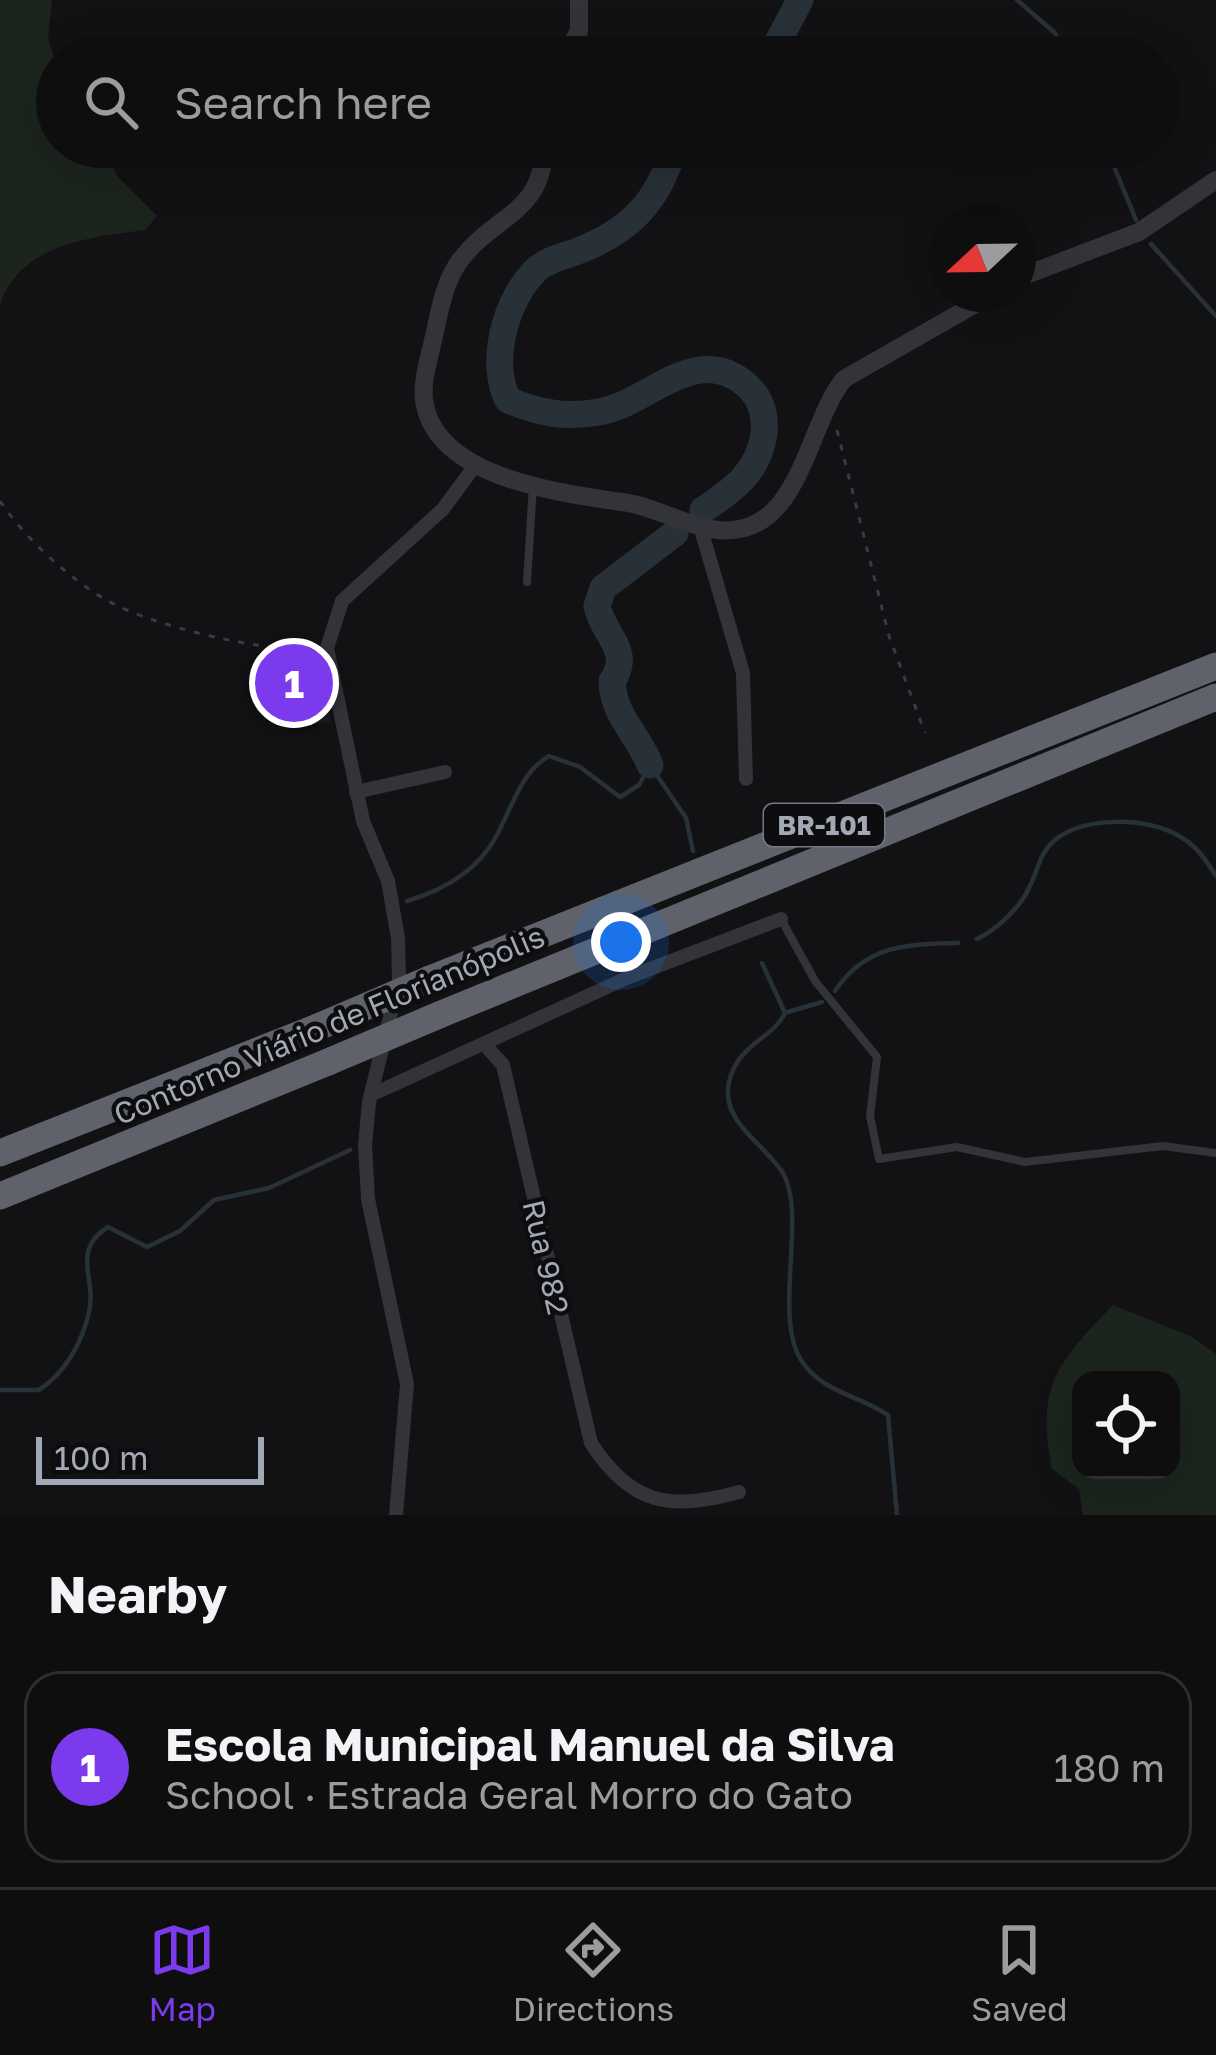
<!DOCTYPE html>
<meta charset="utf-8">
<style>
:root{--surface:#0e0e0f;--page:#1c1c1d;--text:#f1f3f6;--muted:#9b9c9e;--line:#2e2e2f;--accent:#7c3aed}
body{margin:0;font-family:"Golos Text",sans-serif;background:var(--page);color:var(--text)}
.controls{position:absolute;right:36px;bottom:36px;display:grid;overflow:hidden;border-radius:24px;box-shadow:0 12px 48px #0002}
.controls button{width:108px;height:108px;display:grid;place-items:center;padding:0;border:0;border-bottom:3px solid var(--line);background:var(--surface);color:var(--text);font:60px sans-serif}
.compass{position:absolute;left:928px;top:204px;width:108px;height:108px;border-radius:50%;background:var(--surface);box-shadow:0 12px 48px #0002;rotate:248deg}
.scale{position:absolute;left:36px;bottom:30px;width:228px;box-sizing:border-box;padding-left:12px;border:6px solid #a3a8b5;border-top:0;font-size:33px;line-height:42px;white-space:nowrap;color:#a3a8b5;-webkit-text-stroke:9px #0d0d0f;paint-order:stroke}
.you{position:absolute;left:621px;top:942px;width:42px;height:42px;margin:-30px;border:9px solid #fff;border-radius:50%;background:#1a73e8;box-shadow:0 0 0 18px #1a73e833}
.badge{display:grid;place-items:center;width:78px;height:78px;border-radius:50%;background:var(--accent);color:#fff;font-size:39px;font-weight:700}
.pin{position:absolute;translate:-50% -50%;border:6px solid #fff;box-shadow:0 3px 12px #0006}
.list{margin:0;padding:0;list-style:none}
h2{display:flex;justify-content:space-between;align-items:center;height:156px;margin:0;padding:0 48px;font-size:51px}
h2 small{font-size:39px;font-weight:400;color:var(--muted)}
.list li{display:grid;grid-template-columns:78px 1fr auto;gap:36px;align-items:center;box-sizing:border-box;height:192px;margin:0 24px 24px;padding:0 24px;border:3px solid var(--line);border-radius:36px}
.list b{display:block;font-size:45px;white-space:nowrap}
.list p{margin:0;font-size:39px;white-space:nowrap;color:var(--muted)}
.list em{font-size:39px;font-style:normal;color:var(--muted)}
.icon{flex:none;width:66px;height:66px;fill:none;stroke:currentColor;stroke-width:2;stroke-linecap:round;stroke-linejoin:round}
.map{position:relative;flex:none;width:1216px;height:1515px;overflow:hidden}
.search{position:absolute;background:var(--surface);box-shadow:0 12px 48px #0002;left:36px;right:36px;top:36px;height:132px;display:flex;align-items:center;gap:30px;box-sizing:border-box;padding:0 42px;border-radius:66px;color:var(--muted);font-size:45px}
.sheet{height:372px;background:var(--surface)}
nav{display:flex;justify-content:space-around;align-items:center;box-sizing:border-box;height:168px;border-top:3px solid var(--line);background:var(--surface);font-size:33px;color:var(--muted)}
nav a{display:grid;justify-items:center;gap:6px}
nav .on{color:var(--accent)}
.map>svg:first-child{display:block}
.built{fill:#1e1e21}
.green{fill:#1c241e;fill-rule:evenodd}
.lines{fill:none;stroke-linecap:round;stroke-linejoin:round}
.stream{stroke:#283138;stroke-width:4.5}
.river{stroke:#283138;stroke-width:27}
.path{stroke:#393b40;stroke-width:3;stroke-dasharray:6 9;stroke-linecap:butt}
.service{stroke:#333439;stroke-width:8}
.minor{stroke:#333439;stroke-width:14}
.tertiary{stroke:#333439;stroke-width:18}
.motorway{stroke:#5f626a;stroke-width:27}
.motorway-bridge{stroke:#5f626a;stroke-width:27}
.labels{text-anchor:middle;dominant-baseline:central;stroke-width:9;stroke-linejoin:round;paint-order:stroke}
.shield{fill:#0d0d0f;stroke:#767a83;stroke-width:3}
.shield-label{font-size:27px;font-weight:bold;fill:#a3a8b5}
.street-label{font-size:30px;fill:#a3a8b5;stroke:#0d0d0f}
</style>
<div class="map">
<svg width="1216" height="1515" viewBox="0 0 1216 1515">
<rect width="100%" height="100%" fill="#121214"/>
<path class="built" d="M 321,656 L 330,722 L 278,729 L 263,671 Z"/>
<g class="green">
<path d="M 0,0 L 52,0 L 48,38 L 57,67 L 57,147 L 102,147 L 118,177 L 157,216 L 145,230 C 90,237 20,244 0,305 Z"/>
<path d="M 1113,1305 L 1192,1337 L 1216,1354 L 1216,1515 L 1083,1515 L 1079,1489 L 1052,1469 C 1036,1385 1057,1363 1113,1305 ZM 1171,1380 L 1171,1470 L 1081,1470 L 1081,1380 Z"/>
</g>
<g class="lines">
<g class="stream">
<path d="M 1017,0 L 1055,33 L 1068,57"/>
<path d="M 1106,147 L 1136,220"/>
<path d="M 1151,244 L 1216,316"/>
<path d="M 650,765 L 686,818 L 693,851"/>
<path d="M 407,901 C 444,890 478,871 497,835 C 512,807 521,772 549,756 L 580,767 L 620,797 L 639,785 L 650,765"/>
<path d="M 977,939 C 996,930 1020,908 1029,888 C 1038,871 1039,853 1055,840 C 1084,816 1148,817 1179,836 C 1197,846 1206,860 1216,876"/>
<path d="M 762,963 L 785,1013 C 773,1039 738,1043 729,1082 C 720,1122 765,1144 783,1173 C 808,1217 771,1319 803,1363 C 823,1392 860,1396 888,1415 L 897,1515"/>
<path d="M 835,991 C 865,945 907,944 958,943"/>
<path d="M 788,1012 L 822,1002"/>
<path d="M 0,1390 L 39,1390 C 65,1373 82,1343 89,1312 C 97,1278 70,1251 108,1227 L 147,1247 L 180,1231 L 214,1200 L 269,1188 L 350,1150"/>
</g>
<g class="river">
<path d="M 770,57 L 800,0"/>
<path d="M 674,147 C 659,201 630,231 578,251 C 565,256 546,260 536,270 C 505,300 489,362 508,400 C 539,413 565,418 599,412 C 648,404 694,343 744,383 C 760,396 766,413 764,433 C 759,472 733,490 703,510"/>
<path d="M 650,765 C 638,734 613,716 612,681 C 633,651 603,635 597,606 L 603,588 L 675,533"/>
</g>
<g class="path">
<path d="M 837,430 L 889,636 L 925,733"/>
<path d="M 0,501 C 25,538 69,579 108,601 C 153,626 262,652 313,649"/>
</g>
<g class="service">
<path d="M 527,582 L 533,486"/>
<path d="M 781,919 L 815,981 L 877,1057 L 870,1116 L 879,1159 L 957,1147 L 1025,1162 L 1163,1146 L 1216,1153"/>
</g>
<g class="minor">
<path d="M 700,526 L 743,673 L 746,779"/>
<path d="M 356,792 L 445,772"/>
<path d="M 486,1046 L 503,1065 L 591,1443 C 631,1505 670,1511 739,1492"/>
<path d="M 371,1095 L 629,977 L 781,919"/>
<path d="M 396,1515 L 407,1384 L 368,1199 L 365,1145 L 369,1102 L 399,980 L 398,938 L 388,881 L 363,821 L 327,648 L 342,601 L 443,509 L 474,467"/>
</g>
<g class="tertiary">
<path d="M 565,57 L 579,31 L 579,0"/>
<path d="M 544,147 C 543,213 496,214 461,259 C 443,282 439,316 432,345 C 428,362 422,382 424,399 C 433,478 561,493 622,502 C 655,506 685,526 718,530 C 801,538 806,425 844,379 L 993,294"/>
<path d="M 1018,278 L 1139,232 L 1216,180"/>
</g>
<g class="motorway">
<path d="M 430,979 L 1216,666"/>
<path d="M 439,1015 L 1216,697"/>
<path d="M 0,1153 L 318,1027"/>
<path d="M 0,1196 L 328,1062"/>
</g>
<g class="motorway-bridge">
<path d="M 318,1027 L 430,979"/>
<path d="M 328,1062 L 439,1015"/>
</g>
</g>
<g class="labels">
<rect class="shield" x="764" y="804" width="120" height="42" rx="9"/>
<g class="shield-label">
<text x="824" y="825">BR-101</text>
</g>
<g class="street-label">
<text transform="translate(329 1025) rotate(-23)">Contorno Viário de Florianópolis</text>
<text transform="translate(546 1257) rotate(77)">Rua 982</text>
</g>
</g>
</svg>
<div class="controls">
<button><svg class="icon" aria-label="locate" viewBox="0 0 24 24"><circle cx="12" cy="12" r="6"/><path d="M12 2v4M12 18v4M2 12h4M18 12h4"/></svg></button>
</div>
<svg class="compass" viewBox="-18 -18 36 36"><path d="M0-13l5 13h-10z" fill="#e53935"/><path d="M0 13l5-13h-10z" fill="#9b9c9e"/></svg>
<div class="scale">100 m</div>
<div class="you"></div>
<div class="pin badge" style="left:294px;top:683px">1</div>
<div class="search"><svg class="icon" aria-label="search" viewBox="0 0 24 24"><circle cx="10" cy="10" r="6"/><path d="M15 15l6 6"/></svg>Search here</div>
</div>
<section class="sheet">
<h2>Nearby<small></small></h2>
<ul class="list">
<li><span class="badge">1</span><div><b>Escola Municipal Manuel da Silva</b><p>School · Estrada Geral Morro do Gato</p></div><em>180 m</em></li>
</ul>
</section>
<nav>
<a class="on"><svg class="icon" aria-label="map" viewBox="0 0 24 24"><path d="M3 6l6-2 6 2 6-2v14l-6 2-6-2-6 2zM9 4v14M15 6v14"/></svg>Map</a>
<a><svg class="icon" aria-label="directions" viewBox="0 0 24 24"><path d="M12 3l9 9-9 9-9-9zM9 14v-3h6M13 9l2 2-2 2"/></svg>Directions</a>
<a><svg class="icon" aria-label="saved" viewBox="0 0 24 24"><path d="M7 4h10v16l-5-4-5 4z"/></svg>Saved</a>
</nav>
